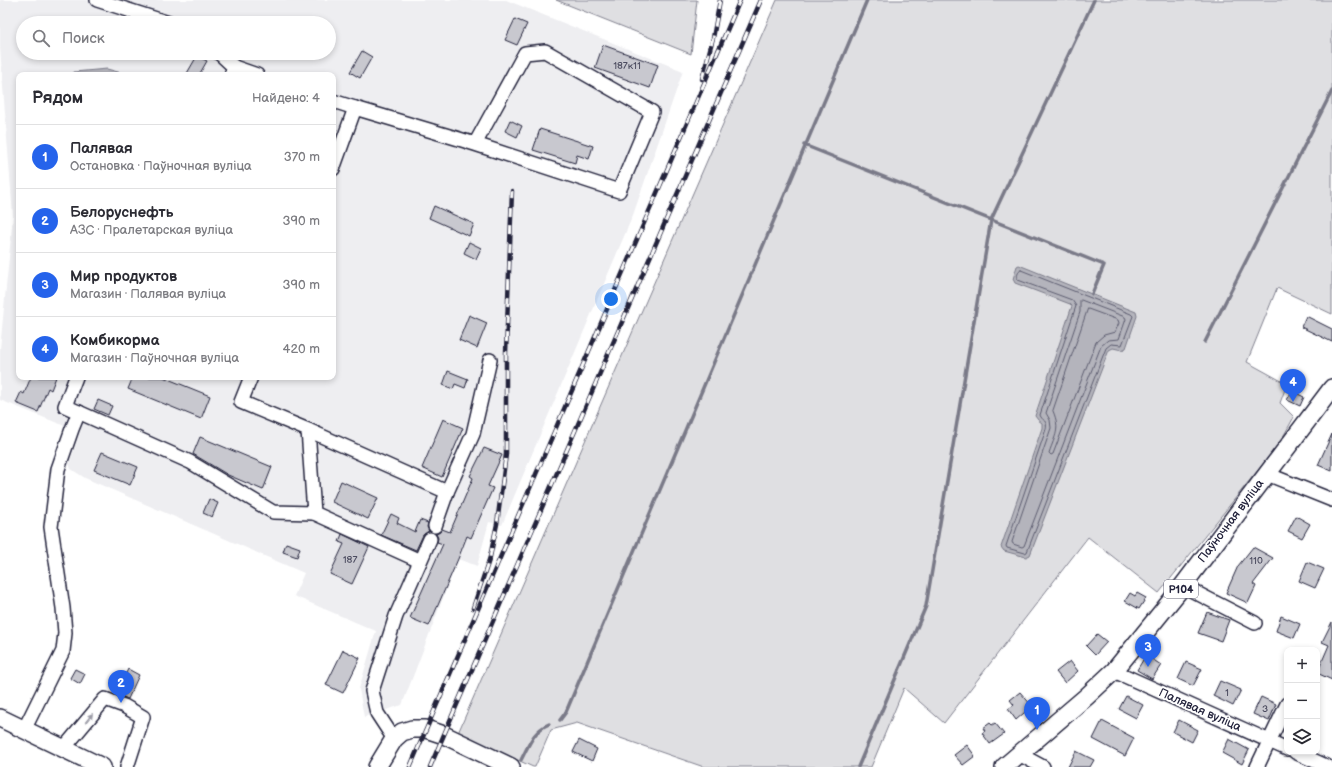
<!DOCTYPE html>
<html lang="ru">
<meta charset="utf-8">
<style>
:root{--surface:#fff;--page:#f2f2f3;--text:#2b2b33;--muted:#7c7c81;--line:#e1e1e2;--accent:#2563eb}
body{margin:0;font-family:"Balsamiq Sans",sans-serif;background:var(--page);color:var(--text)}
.controls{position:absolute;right:12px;bottom:12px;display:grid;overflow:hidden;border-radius:8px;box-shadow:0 2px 6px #0003}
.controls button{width:36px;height:36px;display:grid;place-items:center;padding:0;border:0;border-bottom:1px solid var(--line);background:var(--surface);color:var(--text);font:20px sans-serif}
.you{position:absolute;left:611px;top:299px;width:14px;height:14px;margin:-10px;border:3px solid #fff;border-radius:50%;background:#1a73e8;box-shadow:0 0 0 6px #1a73e833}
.badge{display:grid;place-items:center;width:26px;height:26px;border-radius:50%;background:var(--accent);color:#fff;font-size:13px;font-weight:700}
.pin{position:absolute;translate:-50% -33px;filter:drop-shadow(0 1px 2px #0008)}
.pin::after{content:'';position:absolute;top:21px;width:14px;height:12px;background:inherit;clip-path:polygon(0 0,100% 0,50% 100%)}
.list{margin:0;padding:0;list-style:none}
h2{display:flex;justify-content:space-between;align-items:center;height:52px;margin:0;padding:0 16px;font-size:17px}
h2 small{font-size:13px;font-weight:400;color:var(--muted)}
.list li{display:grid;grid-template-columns:26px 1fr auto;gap:12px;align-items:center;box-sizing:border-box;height:64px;padding:0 16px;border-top:1px solid var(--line)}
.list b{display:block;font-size:15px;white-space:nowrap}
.list p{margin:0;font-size:13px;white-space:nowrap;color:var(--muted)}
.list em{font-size:13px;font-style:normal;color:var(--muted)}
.icon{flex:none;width:22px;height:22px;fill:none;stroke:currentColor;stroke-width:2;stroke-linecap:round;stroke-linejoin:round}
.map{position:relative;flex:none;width:1332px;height:767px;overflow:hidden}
.search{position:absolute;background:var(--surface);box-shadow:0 2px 6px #0003;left:16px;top:16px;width:320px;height:44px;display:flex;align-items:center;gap:10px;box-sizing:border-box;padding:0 14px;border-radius:22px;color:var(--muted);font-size:15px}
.panel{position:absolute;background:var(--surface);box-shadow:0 2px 6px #0003;left:16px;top:72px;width:320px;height:308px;border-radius:8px}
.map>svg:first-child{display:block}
.built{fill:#eeeef1;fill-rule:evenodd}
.green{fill:#dfdfe2;stroke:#80808e}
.water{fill:#b4b4bc;stroke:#7a7a88}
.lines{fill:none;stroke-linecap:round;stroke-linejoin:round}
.shore{stroke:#5c5c6f;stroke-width:1}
.stream{stroke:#7a7a88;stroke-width:3.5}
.building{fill:#c8c8cf;stroke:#22223b}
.minor-casing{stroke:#22223b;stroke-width:16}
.major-casing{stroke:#22223b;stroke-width:20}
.minor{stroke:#fff;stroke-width:13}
.major{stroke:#fff;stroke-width:17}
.rail-casing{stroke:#22223b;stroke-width:4.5}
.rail{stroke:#fff;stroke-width:3;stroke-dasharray:9;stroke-linecap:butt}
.oneway{fill:#9c9ca7}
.labels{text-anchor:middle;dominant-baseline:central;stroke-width:3.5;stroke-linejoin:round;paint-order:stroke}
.number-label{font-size:10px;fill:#4c4c60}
.shield{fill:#fff;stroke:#646476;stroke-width:1}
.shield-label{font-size:11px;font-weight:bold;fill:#22223b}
.street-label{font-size:12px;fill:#22223b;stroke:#fff}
</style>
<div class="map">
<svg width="1332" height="767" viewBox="0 0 1332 767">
<rect width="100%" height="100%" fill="#fff"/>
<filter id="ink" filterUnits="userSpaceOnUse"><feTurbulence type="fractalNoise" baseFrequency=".025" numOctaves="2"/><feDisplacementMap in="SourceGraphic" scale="8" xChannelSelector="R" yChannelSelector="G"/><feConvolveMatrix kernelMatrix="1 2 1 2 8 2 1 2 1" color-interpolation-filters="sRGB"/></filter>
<g filter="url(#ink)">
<path class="built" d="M 0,0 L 506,0 L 683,71 L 633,215 L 502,525 L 489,522 L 477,566 L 458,559 L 402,705 L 364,717 L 359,689 L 376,631 L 294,596 L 304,573 L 85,478 L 71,469 L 69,464 L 80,432 L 0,400 L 0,349 L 13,216 L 0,48 ZM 23,23 L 329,23 L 329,53 L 23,53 ZM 19,75 L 333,75 L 333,377 L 19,377 Z"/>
<g class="green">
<path d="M 556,0 L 697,0 L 691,54 Z"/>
<path d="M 777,0 L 1332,0 L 1332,314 L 1277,288 L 1247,362 L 1287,384 L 1280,403 L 1294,417 L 1279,444 L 1159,593 L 1088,537 L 944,723 L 904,688 L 871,767 L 704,767 L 577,723 L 551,730 L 535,767 L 533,767 L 458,733 Z"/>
</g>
<g class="water">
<path d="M 107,69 L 129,75 L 71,75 L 74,72 Z"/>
<path d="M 1019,265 L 1136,312 L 1137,316 L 1126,348 L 1122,350 L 1113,348 L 1109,350 L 1030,555 L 1026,557 L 1004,551 L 1001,547 L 1042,428 L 1042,423 L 1038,420 L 1035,416 L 1072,306 L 1070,304 L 1015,283 L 1013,279 L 1017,266 Z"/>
</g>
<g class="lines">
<g class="shore">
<path d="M 1021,270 L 1131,314 L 1133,316 L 1122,345 L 1111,344 L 1106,348 L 1027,552 L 1025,553 L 1007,548 L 1006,546 L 1046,429 C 1048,420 1042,421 1040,415 L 1076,306 L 1072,300 L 1018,280 C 1016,277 1018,271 1021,270 Z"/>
<path d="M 1081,300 L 1125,317 L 1126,319 L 1119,339 L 1108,340 L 1101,346 L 1024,546 L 1022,547 L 1013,544 L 1012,542 L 1051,428 L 1050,420 L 1046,413 L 1080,312 L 1080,301 Z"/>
<path d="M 1088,309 L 1118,320 L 1119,323 L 1115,332 L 1104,335 L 1096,342 L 1053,454 L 1051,455 L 1049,453 C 1055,435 1061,430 1053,411 Z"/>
</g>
<g class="stream">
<path d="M 804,145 L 1104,265 L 1092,294"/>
<path d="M 1205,342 L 1332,91"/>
<path d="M 560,720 L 566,712 L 867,0"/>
<path d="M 521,760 C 529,745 533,731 549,724"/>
<path d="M 858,767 L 926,606 L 991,220 L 1094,0"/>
</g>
</g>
<g class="building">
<path d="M 515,19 L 527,24 L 517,45 L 505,40 Z"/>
<path d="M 603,45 L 658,65 L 650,88 L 595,68 Z"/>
<path d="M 362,51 L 372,57 L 360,78 L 350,72 Z"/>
<path d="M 197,56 L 207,61 L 199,75 L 186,75 Z"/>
<path d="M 510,120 L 522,126 L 517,137 L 505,131 Z"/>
<path d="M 540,129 L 593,146 L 589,159 L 577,155 L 575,163 L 533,150 Z"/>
<path d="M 434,206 L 474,224 L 469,236 L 429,218 Z"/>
<path d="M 469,242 L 481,248 L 476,259 L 464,253 Z"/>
<path d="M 469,315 L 487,323 L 477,348 L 459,340 Z"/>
<path d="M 1306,316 L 1332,329 L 1332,342 L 1301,327 Z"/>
<path d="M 448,371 L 468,379 L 465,388 L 455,384 L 453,389 L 443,385 Z"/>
<path d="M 31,377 L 56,377 L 51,390 L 48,388 L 38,412 L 16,403 L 21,392 L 24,394 Z"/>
<path d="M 133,377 L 163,377 L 210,396 L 201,419 L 128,389 Z"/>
<path d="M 1292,391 L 1304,397 L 1300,406 L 1287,400 Z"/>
<path d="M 98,400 L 112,406 L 108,415 L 94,409 Z"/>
<path d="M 443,419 L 463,428 L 442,477 L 422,468 Z"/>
<path d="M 1332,434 L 1332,471 L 1318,465 Z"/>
<path d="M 200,437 L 272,467 L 263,490 L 228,475 L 193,454 Z"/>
<path d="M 484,448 L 502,455 L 488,486 L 493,488 L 471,538 L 467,536 L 458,559 L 429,626 L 410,618 L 443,544 L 437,542 L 438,538 L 436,534 L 440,532 L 442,529 L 450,532 L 473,478 L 470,476 Z"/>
<path d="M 102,452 L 138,467 L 130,485 L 94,470 Z"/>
<path d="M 341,481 L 378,498 L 368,519 L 332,502 Z"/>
<path d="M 209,499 L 218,503 L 212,517 L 203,513 Z"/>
<path d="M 391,514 L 399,518 L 397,523 L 415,532 L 420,520 L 428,523 L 427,527 L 429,531 L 423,535 L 416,550 L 381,535 Z"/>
<path d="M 1296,516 L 1310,524 L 1302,538 L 1288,531 Z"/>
<path d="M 342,534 L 369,547 L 352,584 L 330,574 L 344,544 L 339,542 Z"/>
<path d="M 286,543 L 300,548 L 297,557 L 283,552 Z"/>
<path d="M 1253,547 L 1273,558 L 1253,584 L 1256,586 L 1248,603 L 1226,593 L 1238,566 Z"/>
<path d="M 1307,562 L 1324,569 L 1315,588 L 1299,581 Z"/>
<path d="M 1130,593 L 1135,596 L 1137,593 L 1146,598 L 1139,609 L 1125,601 Z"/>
<path d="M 1207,612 L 1229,620 L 1221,641 L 1198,633 Z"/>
<path d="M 1281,616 L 1300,624 L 1294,638 L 1276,631 Z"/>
<path d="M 1332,622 L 1332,680 L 1317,673 L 1329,645 L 1322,642 Z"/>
<path d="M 1097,634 L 1107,642 L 1095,655 L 1086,646 Z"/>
<path d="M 343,650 L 360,658 L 343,693 L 326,685 Z"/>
<path d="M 1146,655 L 1161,665 L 1152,679 L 1137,670 Z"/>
<path d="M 1070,661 L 1078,671 L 1065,683 L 1056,672 Z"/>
<path d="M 1186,662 L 1202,669 L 1193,686 L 1178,679 Z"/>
<path d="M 75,669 L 85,674 L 80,684 L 70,678 Z"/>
<path d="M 128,669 L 139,675 L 128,699 L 116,694 Z"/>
<path d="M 1220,681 L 1241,690 L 1233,706 L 1213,696 Z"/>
<path d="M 1020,692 L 1032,706 L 1016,720 L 1008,709 L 1014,705 L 1010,700 Z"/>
<path d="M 1126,696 L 1143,705 L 1136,718 L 1119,709 Z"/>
<path d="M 1261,697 L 1276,704 L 1269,721 L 1253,714 Z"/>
<path d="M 1179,720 L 1198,730 L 1192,742 L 1173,732 Z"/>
<path d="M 1102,721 L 1134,738 L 1125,756 L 1093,739 Z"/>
<path d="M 990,723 L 992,725 L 995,723 L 1004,734 L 990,744 L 982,733 L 985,731 L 983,728 Z"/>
<path d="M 1229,739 L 1249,750 L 1242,764 L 1222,753 Z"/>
<path d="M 579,740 L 597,749 L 592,761 L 573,752 Z"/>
<path d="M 967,745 L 975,756 L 963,765 L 954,755 Z"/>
<path d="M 1076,751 L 1094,760 L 1090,767 L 1068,767 Z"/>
</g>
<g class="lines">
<defs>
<g id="minor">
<path d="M 97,0 L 169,23"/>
<path d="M 219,53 L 234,67"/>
<path d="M 231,75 L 234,67 L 257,75"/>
<path d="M 333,101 L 355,108"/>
<path d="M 333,169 L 355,108 L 459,139 L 475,144 L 619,191 L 652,112 L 545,51 L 525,53 L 475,144"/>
<path d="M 76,377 L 65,406 L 190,462 L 273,512 L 314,513"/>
<path d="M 251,377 L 241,402 L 308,430 L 447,492"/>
<path d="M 308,430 L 314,513 L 420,561"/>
<path d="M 1267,474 L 1332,500"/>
<path d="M 435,526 L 447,492 L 473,434 L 490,360"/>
<path d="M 1183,586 L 1255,623"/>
<path d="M 1114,671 L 1287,749"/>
<path d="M 24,730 L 63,651 L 65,633 L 63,608 L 51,527 L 58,469 L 72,429 L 79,412"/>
<path d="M 394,739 L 377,713 L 372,691 L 396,616 L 430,539"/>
<path d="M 64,748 L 105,699 L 124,706 L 143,717 L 127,767"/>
<path d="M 1295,752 L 1328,767"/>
<path d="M 1019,754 L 1043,767"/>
<path d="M 1257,767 L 1287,704"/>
</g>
<g id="major">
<path d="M 0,718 L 102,767"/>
<path d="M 377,767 L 394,739 L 402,732 L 412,729 L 426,729 L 444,735 L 511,767"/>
<path d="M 1004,767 L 1086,697 L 1114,671 L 1178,592 L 1332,388"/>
</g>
</defs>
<use href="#minor" class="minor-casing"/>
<use href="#major" class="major-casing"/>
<use href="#minor" class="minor"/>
<use href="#major" class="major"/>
<defs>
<g id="rail">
<path d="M 702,79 L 713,38 L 720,0"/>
<path d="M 473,608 L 490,557 L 497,524 L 506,454 L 506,353 L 512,191"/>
<path d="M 410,767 L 740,0"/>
<path d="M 430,767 L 761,0"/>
</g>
</defs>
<use href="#rail" class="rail-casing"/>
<use href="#rail" class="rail"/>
</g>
<defs><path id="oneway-solid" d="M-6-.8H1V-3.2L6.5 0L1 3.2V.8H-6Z"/></defs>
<use class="oneway" href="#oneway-solid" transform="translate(89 718) rotate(-51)"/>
</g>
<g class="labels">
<g class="number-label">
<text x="627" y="66">187к11</text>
<text x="350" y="560">187</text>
<text x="1256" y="561">110</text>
<text x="1227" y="693">1</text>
<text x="1265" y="709">3</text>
</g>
<rect class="shield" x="1164" y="580" width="34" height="18" rx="3"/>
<g class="shield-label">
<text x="1181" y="589">Р104</text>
</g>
<g class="street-label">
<text transform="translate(1231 521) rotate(-53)">Паўночная вуліца</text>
<text transform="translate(1200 710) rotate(24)">Палявая вуліца</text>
</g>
</g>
</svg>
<div class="controls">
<button>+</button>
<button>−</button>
<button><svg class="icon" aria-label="layers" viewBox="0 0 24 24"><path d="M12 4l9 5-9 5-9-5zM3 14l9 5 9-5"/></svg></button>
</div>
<div class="you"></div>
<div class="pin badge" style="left:1037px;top:730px">1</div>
<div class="pin badge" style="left:121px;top:703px">2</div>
<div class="pin badge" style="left:1148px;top:667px">3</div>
<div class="pin badge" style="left:1293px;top:402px">4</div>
<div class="search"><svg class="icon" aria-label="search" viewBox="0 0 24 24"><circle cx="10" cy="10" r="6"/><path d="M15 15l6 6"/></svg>Поиск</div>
<section class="panel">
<h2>Рядом<small>Найдено: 4</small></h2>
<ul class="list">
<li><span class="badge">1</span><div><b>Палявая</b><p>Остановка · Паўночная вуліца</p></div><em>370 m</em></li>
<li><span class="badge">2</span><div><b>Белоруснефть</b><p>АЗС · Пралетарская вуліца</p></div><em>390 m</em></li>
<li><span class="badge">3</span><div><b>Мир продуктов</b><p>Магазин · Палявая вуліца</p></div><em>390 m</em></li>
<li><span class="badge">4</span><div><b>Комбикорма</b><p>Магазин · Паўночная вуліца</p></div><em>420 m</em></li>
</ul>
</section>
</div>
